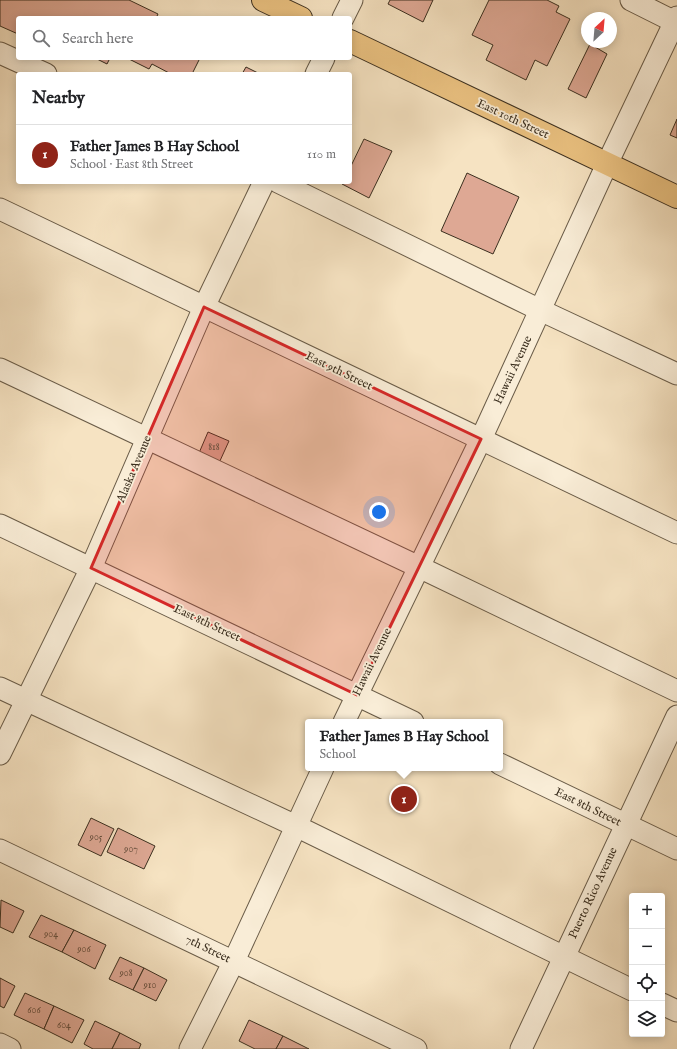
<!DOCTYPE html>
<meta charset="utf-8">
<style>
:root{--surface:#fff;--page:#f2f2f2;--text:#202124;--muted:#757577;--line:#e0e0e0;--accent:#8f2418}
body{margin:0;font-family:"IM FELL English",serif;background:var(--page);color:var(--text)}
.controls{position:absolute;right:12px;bottom:12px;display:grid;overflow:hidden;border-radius:4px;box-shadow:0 2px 10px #0003}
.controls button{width:36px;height:36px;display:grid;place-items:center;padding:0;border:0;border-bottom:1px solid var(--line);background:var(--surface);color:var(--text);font:20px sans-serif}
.compass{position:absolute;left:581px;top:12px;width:36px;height:36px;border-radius:50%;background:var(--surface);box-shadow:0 2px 10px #0003;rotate:26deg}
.you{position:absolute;left:379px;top:512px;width:14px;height:14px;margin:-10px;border:3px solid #fff;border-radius:50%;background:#1a73e8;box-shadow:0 0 0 6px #1a73e833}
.badge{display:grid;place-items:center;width:26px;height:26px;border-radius:50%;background:var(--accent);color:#fff;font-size:13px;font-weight:700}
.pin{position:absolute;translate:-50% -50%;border:2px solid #fff;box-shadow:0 1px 4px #0006}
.popup{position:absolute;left:305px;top:719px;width:198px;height:52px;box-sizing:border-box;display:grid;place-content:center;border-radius:4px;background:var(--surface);filter:drop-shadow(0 1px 3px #0005);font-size:13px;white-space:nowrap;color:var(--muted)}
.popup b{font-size:15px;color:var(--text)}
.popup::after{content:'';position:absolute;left:50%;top:100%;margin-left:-8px;border:8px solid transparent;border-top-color:var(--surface)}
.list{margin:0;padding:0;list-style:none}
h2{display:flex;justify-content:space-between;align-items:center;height:52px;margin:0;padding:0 16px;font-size:17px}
h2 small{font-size:13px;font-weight:400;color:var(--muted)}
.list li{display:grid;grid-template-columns:26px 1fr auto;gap:12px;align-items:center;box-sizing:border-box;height:60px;padding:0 16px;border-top:1px solid var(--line)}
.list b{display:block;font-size:15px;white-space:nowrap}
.list p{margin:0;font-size:13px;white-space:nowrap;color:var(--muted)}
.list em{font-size:13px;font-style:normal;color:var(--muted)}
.icon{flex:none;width:22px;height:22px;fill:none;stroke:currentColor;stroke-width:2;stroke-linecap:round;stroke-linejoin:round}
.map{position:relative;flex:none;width:677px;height:1049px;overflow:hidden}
.search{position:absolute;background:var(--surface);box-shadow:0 2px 10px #0003;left:16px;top:16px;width:336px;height:44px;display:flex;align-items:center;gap:10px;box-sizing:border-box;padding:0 14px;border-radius:4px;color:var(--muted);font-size:15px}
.panel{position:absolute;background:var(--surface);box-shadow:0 2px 10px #0003;left:16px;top:72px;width:336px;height:112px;border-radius:4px}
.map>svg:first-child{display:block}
.building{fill:#dea894;stroke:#3b2f1f}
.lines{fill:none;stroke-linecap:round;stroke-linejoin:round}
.minor-casing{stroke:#6a5c48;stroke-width:23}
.major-casing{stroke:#3b2f1f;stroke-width:24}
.minor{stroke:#f9edd7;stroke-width:21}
.major{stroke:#ebc281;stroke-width:22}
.marked{fill:#d62828;fill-opacity:0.2;stroke:#d62828;stroke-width:3;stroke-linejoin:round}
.labels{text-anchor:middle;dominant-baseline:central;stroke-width:3.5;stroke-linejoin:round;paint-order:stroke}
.number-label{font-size:10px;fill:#644d3c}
.street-label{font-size:12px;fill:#3b2f1f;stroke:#f9edd7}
</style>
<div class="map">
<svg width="677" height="1049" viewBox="0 0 677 1049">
<rect width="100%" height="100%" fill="#f6e3c2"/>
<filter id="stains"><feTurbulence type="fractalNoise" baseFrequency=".005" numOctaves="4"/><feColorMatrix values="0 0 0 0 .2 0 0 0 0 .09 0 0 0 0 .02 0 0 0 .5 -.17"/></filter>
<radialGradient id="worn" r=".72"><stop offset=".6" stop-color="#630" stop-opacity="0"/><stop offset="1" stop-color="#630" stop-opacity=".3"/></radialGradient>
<g class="building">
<path d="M 0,0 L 129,0 L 158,14 L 157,16 L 160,18 L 18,18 L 18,34 L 0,26 Z"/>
<path d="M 390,0 L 433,0 L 423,22 L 388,4 Z"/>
<path d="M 489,0 L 547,0 L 559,6 L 556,12 L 570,19 L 547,66 L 535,60 L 526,80 L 486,60 L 493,45 L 472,35 Z"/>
<path d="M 590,44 L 607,54 L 586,98 L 568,89 Z"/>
<path d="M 95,58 L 110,58 L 107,64 Z"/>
<path d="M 127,58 L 200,58 L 192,74 L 171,74 L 152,64 L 149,69 Z"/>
<path d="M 246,67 L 260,74 L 242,74 Z"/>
<path d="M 677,119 L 677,138 L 670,135 Z"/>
<path d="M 364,139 L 392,151 L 369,198 L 342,184 L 343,182 L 350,182 L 350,168 Z"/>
<path d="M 467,173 L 519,197 L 493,254 L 441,231 Z"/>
<path d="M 208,432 L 229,441 L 219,463 L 199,453 Z"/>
<path d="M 91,818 L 114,829 L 101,856 L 78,845 Z"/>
<path d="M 118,828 L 155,846 L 144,869 L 107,852 Z"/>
<path d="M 1,900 L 24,911 L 13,933 L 0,927 Z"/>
<path d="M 41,915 L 74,930 L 62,952 L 29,937 Z"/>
<path d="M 74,930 L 106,945 L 95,969 L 62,952 Z"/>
<path d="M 120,957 L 144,968 L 133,990 L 109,979 Z"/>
<path d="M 144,968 L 167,980 L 156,1001 L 133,990 Z"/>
<path d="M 0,978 L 15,986 L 4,1008 L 0,1006 Z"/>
<path d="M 25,993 L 54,1006 L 44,1029 L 14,1015 Z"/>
<path d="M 54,1006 L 84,1020 L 72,1043 L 44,1029 Z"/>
<path d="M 249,1020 L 283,1036 L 276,1049 L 255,1049 L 239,1041 Z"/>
<path d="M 95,1021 L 120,1033 L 112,1049 L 93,1049 L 84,1044 Z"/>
<path d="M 120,1033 L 141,1044 L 139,1049 L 112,1049 Z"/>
<path d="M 283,1036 L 309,1049 L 276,1049 Z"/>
</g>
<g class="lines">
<defs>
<g id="minor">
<path d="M 631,0 L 677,23"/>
<path d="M 343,18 L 352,0"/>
<path d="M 0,53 L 46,74"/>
<path d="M 316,74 L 324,58"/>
<path d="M 278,182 L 540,310 L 677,374"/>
<path d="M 0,209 L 677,533"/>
<path d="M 0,369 L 419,567 L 677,691"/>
<path d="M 0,525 L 413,722"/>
<path d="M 0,688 L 296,826 L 632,990"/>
<path d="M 344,722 L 481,439 L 607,164 L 677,17"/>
<path d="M 0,754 L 91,568 L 204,307 L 264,182"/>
<path d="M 500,764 L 677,849"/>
<path d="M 0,850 L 416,1049"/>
<path d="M 662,1004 L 677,1011"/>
<path d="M 0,1044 L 10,1049"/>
<path d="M 190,1049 L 234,961 L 323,768"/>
<path d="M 521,1049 L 677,716"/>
</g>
<g id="major">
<path d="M 263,0 L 301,18"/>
<path d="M 350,41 L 677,197"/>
</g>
</defs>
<use href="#minor" class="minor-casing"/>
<use href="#major" class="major-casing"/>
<use href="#minor" class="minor"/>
<use href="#major" class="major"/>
</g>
<path class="marked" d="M 204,307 L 481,439 L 357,695 L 91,568 Z"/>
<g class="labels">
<g class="number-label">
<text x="214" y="447">818</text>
<text x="96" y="837">905</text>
<text x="131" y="849">907</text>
<text x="51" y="934">904</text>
<text x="84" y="949">906</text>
<text x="126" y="973">908</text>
<text x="150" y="985">910</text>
<text x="34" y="1010">606</text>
<text x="64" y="1025">604</text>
</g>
<g class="street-label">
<text transform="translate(513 119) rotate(25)">East 10th Street</text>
<text transform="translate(513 370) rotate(-65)">Hawaii Avenue</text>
<text transform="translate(339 371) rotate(26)">East 9th Street</text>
<text transform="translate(134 469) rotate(-67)">Alaska Avenue</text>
<text transform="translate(207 623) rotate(25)">East 8th Street</text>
<text transform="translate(372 662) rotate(-64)">Hawaii Avenue</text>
<text transform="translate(588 807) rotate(26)">East 8th Street</text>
<text transform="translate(593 893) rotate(-65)">Puerto Rico Avenue</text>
<text transform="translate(208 949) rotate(26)">7th Street</text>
</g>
</g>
<rect width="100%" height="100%" filter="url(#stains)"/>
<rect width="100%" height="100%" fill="url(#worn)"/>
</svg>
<div class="controls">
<button>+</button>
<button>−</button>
<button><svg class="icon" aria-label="locate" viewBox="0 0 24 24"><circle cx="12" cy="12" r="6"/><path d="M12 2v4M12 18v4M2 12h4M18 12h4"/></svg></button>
<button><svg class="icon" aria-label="layers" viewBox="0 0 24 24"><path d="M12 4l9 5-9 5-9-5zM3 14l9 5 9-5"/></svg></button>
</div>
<svg class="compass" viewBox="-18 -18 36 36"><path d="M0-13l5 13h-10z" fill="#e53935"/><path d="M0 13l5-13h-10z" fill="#757577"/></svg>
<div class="you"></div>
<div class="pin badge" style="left:404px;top:799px">1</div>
<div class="popup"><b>Father James B Hay School</b>School</div>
<div class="search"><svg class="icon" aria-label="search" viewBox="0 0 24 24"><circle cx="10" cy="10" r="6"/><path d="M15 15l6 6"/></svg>Search here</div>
<section class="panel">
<h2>Nearby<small></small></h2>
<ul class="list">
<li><span class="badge">1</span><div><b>Father James B Hay School</b><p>School · East 8th Street</p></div><em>110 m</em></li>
</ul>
</section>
</div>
